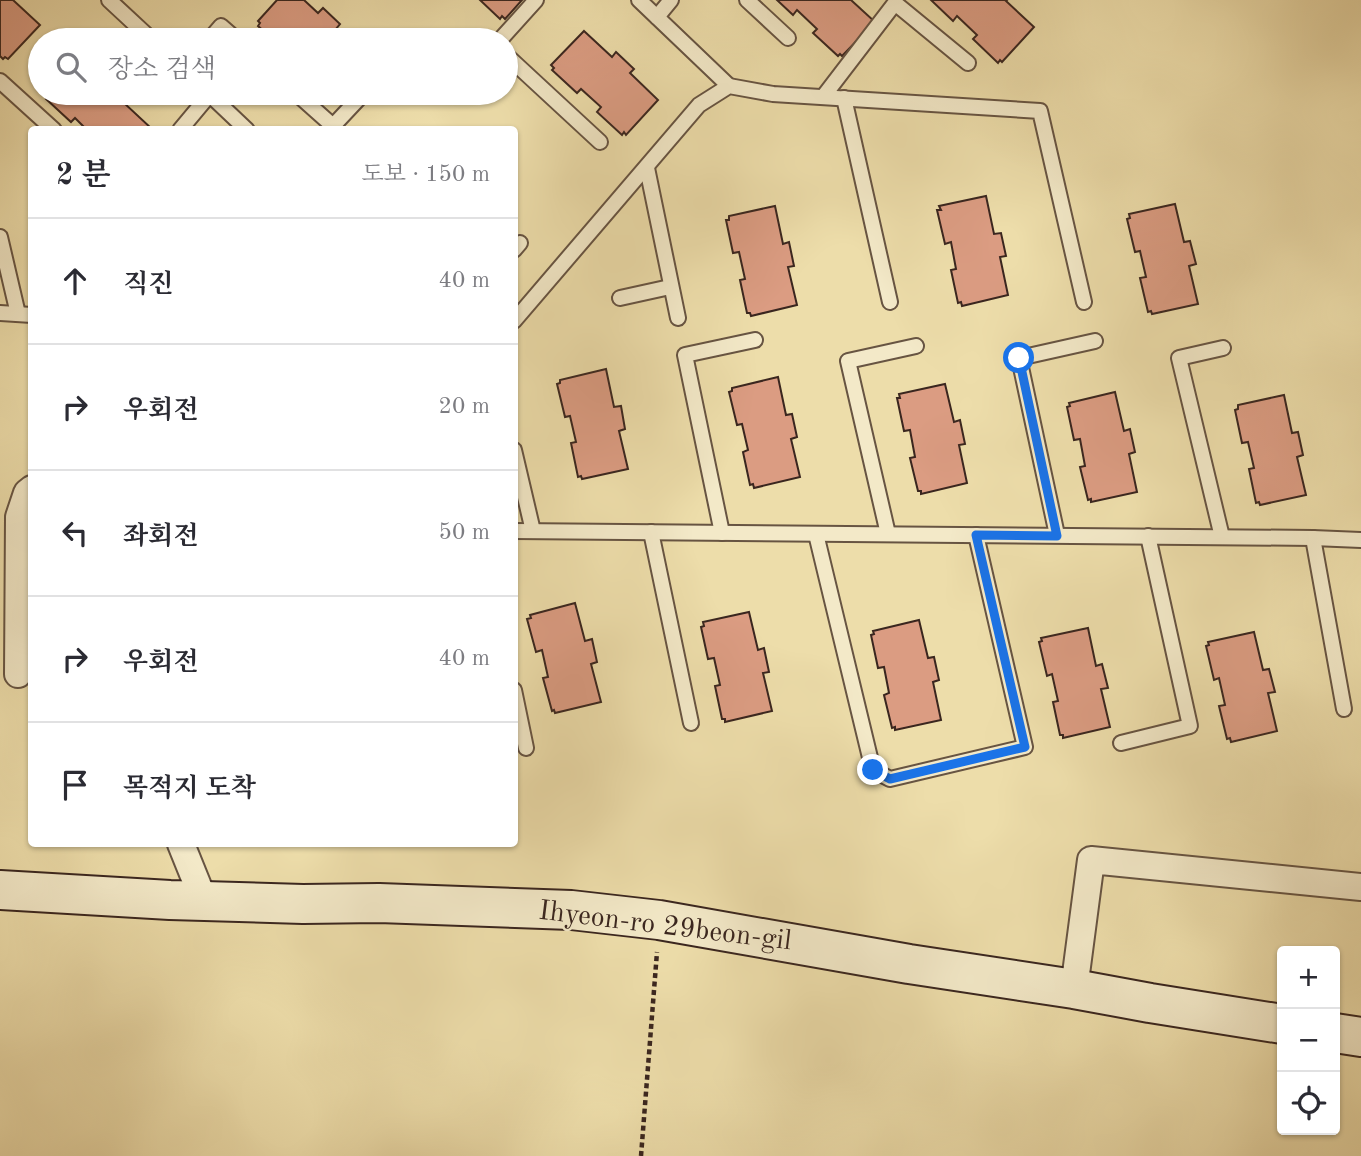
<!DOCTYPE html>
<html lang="ko">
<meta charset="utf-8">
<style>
:root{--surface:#fff;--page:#f2f2f3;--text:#2b2b33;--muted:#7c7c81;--line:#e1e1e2}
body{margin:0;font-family:"Old Standard TT","Noto Serif KR",serif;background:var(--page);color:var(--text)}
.controls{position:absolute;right:21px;bottom:21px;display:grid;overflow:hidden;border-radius:7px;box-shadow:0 2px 5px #0004}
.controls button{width:63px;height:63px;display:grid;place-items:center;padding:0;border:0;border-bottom:2px solid var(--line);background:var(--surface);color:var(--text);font:35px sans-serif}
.stop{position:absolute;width:21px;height:21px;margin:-16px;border:5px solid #1a73e8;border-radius:50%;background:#fff}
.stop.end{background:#1a73e8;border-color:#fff;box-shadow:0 2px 7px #0008}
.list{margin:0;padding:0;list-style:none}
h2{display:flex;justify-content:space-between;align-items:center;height:91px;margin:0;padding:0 28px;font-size:30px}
h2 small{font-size:23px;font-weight:400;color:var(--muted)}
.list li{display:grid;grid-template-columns:46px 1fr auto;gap:21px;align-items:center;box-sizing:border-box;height:126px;padding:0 28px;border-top:2px solid var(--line)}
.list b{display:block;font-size:26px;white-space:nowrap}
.list em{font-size:23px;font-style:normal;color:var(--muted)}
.icon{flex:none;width:38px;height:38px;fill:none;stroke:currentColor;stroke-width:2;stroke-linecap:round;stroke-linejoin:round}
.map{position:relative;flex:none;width:1361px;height:1156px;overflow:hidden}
.search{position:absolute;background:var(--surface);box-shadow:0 2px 5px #0004;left:28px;top:28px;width:490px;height:77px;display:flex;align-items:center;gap:18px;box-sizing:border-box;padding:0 24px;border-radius:38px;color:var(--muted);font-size:26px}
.panel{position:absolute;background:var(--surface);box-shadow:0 2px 5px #0004;left:28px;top:126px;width:490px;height:721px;border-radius:7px}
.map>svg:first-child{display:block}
.building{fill:#db9c82;stroke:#3a261f;stroke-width:2}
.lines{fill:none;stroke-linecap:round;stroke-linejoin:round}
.lane-casing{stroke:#675442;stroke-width:18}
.street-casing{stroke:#675442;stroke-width:30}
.secondary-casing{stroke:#3a261f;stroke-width:42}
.path{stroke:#3a261f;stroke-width:4.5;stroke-dasharray:5 3.5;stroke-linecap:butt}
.lane{stroke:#f3e9c8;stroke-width:14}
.street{stroke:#f3e9c8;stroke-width:26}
.secondary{stroke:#f3e9c8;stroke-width:38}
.route{stroke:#1a73e8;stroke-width:9}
.labels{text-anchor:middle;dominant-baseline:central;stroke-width:5;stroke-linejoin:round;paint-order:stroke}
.street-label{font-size:28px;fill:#3a261f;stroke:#f3e9c8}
</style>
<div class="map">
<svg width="1361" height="1156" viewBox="0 0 1361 1156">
<rect width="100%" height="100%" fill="#edddaa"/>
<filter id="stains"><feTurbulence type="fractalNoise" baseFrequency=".00286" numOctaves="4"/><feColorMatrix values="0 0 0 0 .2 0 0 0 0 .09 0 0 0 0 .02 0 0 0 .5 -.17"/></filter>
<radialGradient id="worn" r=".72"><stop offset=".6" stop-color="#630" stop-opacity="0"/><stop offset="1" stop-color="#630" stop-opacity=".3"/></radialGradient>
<g class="building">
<path d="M 0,0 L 13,0 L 40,25 L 8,59 L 5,57 L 3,59 L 0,56 Z"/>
<path d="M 277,0 L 304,0 L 318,13 L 323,8 L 340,24 L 336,29 L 348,40 L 274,40 L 258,26 L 260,23 L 258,21 Z"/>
<path d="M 480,0 L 522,0 L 505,19 L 502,16 L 500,19 Z"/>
<path d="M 777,0 L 851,0 L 875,22 L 842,56 L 840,54 L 838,56 L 813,33 L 817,29 L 797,10 L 793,15 Z"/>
<path d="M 931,0 L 1007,0 L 1006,1 L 1034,27 L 1002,62 L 1000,60 L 998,63 L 973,39 L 977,35 L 957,16 L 953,21 Z"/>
<path d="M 584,31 L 612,57 L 616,52 L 634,69 L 630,73 L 658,100 L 626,135 L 624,132 L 622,135 L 597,112 L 601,107 L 581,89 L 577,93 L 552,70 L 554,68 L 551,65 Z"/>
<path d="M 47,93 L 123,93 L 128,98 L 124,103 L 152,129 L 87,130 L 75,118 L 71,122 L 46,99 L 48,97 L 46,95 Z"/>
<path d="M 986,196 L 994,234 L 1001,233 L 1006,256 L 1000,257 L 1008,295 L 962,306 L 961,302 L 958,303 L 951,270 L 956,269 L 951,242 L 945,244 L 937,210 L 941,210 L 939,206 Z"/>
<path d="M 1175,204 L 1184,242 L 1190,241 L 1196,264 L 1189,266 L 1198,304 L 1152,314 L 1151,311 L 1148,312 L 1140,278 L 1146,277 L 1140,251 L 1135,252 L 1127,219 L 1130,218 L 1129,214 Z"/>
<path d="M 775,206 L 783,244 L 789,242 L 794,266 L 788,267 L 797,305 L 751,316 L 750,313 L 747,313 L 740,280 L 745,279 L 739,252 L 733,253 L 726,220 L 729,220 L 729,216 Z"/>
<path d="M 606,369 L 614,407 L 621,406 L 625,429 L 619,431 L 628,469 L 582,479 L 581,476 L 578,477 L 571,443 L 576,442 L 570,416 L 565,417 L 557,384 L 560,383 L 560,380 Z"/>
<path d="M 778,377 L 786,415 L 792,414 L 797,437 L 791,439 L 800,477 L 754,488 L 753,484 L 750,485 L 743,452 L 748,450 L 742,424 L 737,425 L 729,392 L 732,391 L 732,388 Z"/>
<path d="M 945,384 L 954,422 L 960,420 L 965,444 L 959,445 L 967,483 L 921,494 L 921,491 L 918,491 L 910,458 L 915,457 L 910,430 L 904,431 L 897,398 L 900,398 L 899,394 Z"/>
<path d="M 1115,392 L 1124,431 L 1130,429 L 1135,452 L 1129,454 L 1137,492 L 1091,502 L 1091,499 L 1088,500 L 1080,467 L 1085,466 L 1080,439 L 1074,440 L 1067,407 L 1070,406 L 1069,403 Z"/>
<path d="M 1284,395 L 1292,433 L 1298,432 L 1303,455 L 1297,457 L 1306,495 L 1260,505 L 1259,502 L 1256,503 L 1249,469 L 1254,468 L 1248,442 L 1242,443 L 1235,410 L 1238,409 L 1238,405 Z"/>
<path d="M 575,603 L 585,641 L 592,639 L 597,662 L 591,664 L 601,702 L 555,713 L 554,710 L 552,711 L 543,678 L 548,677 L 542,650 L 536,652 L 527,619 L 531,618 L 530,615 Z"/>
<path d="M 749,612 L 758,650 L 764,648 L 769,672 L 763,673 L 772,711 L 725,722 L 725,719 L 722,719 L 715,686 L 720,685 L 714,658 L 708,659 L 701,627 L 704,626 L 703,622 Z"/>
<path d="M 919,620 L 928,658 L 934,657 L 939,680 L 933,682 L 941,720 L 895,730 L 895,727 L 892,728 L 884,695 L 889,693 L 884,667 L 878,668 L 871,635 L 874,634 L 873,631 Z"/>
<path d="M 1088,628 L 1096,666 L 1102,664 L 1108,688 L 1101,689 L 1110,727 L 1063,738 L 1063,735 L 1060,735 L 1053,702 L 1058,701 L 1052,674 L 1047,676 L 1039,642 L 1042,641 L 1041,638 Z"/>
<path d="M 1254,632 L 1263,670 L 1269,669 L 1275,692 L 1268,693 L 1277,731 L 1231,742 L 1230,738 L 1227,739 L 1219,706 L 1225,705 L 1219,678 L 1214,680 L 1206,646 L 1209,645 L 1208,642 Z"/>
</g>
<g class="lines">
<defs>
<g id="lane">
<path d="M 109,0 L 152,40"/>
<path d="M 639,0 L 729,86"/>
<path d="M 747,0 L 788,38"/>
<path d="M 657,17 L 671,0"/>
<path d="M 209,40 L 221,26 L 237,40"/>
<path d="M 500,40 L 536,0"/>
<path d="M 506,55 L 600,142"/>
<path d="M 0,81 L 54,130"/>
<path d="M 208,93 L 247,130"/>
<path d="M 296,93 L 333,126 L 363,94"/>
<path d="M 823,97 L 895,3 L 968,63"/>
<path d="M 844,98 L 890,302"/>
<path d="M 180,130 L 210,94"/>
<path d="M 647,168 L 678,318"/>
<path d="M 0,237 L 18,314"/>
<path d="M 514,250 L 520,243"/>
<path d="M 620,298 L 670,287"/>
<path d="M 0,313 L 32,315"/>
<path d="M 514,321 L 699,105 L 729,86 L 773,94 L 1040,111 L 1084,302"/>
<path d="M 514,450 L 533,531"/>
<path d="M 514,531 L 1313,538 L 1361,540"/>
<path d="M 651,532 L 691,723"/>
<path d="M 722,533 L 685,355 L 755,340"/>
<path d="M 816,534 L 873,770 L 890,779 L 1025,747 L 976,535"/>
<path d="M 888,534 L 848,361 L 916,346"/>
<path d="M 1057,535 L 1019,358 L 1095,341"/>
<path d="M 1222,537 L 1179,358 L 1223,348"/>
<path d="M 1313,538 L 1344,709"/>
<path d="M 514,690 L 526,748"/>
<path d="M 1121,743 L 1190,726 L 1148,536"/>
</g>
<g id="street">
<path d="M 18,674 L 19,517 L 27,493 L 32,489"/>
<path d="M 181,844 L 204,901"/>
<path d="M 1074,989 L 1091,860 L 1361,887"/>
</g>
<g id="secondary">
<path d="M 0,890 L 170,900 L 303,904 L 379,903 L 571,910 L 659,920 L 909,964 L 1074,989 L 1150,1003 L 1282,1024"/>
<path d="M 1335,1033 L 1361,1037"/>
</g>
</defs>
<use href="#lane" class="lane-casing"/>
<use href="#street" class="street-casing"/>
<use href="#secondary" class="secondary-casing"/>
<path class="path" d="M 641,1156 L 657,952"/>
<use href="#lane" class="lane"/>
<use href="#street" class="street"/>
<use href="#secondary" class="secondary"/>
</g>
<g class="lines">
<path class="route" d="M 873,770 L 890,779 L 1025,747 L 976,535 L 1057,536 L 1019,358"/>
</g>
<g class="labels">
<g class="street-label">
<text transform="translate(665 927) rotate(7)">Ihyeon-ro 29beon-gil</text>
</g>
</g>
<rect width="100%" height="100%" filter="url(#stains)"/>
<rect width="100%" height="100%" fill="url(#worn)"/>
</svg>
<div class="controls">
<button>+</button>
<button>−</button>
<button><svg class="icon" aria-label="locate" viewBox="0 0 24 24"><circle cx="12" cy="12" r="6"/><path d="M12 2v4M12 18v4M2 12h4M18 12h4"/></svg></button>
</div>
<div class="stop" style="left:1019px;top:358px"></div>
<div class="stop end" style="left:873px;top:770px"></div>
<div class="search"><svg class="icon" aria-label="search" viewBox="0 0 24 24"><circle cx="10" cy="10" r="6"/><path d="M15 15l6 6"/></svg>장소 검색</div>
<section class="panel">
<h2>2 분<small>도보 · 150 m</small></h2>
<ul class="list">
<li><svg class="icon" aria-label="ahead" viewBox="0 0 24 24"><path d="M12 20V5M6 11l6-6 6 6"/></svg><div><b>직진</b></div><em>40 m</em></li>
<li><svg class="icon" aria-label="right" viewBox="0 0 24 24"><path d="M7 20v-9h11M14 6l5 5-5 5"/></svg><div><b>우회전</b></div><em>20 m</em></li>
<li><svg class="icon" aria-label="left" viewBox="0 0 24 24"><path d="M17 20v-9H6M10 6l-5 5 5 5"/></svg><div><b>좌회전</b></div><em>50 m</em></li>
<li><svg class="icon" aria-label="right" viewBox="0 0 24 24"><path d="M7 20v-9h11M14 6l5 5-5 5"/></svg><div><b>우회전</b></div><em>40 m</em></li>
<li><svg class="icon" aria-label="arrive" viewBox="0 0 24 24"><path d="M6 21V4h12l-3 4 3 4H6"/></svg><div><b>목적지 도착</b></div></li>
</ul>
</section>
</div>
